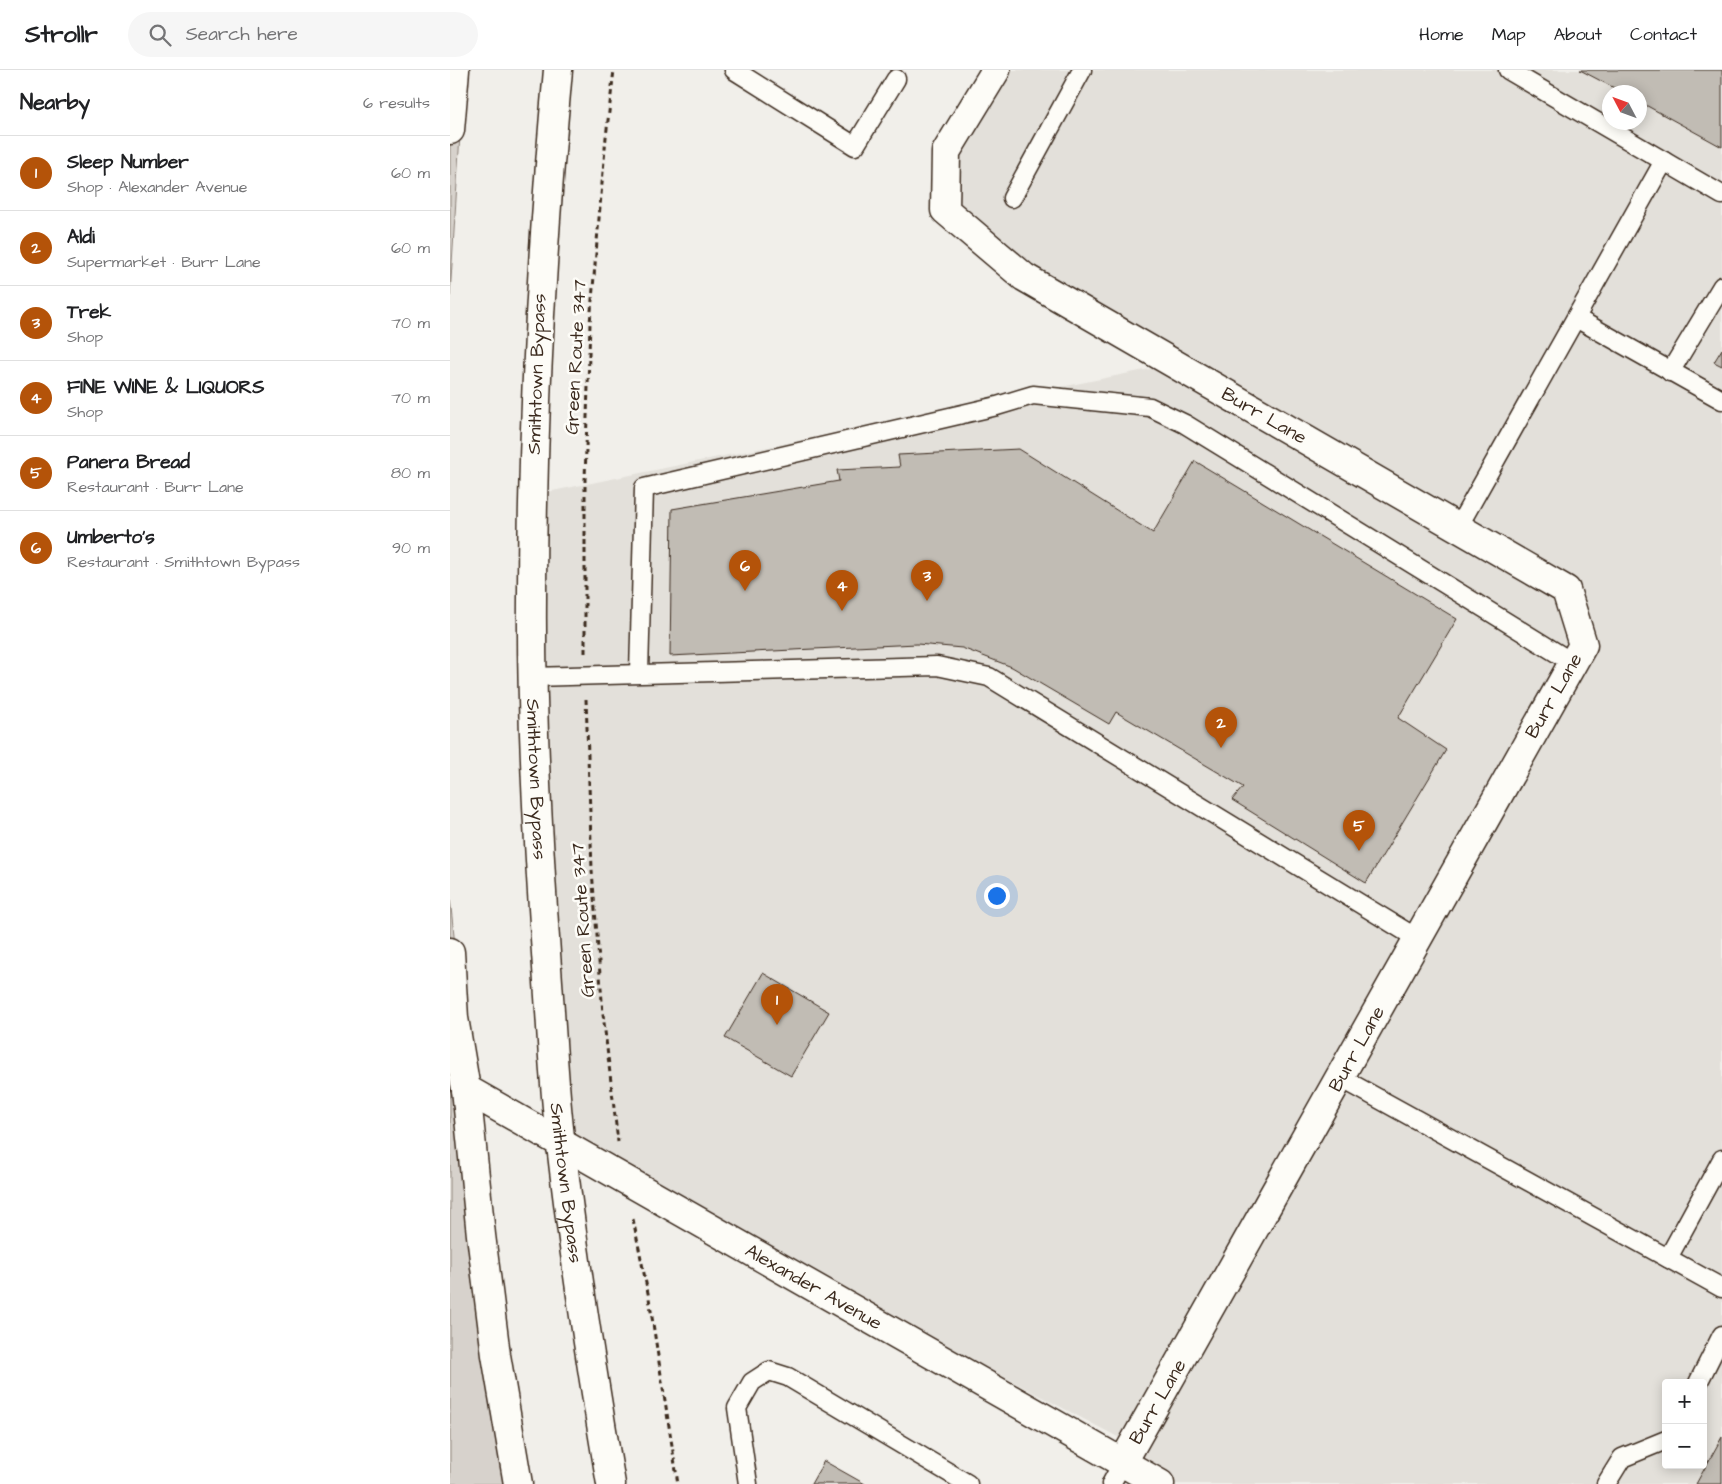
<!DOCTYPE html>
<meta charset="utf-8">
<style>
:root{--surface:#fff;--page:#f6f6f6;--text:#202124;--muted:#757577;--line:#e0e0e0;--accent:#b45309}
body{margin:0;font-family:"Architects Daughter",sans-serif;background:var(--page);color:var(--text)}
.controls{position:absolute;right:15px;bottom:15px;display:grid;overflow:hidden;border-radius:5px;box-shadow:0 2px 12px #0003}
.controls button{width:45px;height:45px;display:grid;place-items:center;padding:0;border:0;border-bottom:1px solid var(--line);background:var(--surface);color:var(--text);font:25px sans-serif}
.compass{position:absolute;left:1152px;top:15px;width:45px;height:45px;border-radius:50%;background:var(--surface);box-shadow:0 2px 12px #0003;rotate:311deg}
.you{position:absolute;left:546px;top:825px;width:18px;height:18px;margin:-12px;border:4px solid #fff;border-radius:50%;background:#1a73e8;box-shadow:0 0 0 8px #1a73e833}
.badge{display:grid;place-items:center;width:32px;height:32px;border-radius:50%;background:var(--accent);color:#fff;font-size:16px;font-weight:700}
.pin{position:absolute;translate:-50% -41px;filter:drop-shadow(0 1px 2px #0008)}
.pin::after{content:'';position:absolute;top:26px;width:18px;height:15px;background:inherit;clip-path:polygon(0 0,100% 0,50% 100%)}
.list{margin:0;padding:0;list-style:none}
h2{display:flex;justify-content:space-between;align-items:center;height:65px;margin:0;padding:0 20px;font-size:21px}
h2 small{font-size:16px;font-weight:400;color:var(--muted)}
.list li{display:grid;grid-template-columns:32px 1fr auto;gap:15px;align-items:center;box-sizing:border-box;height:75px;padding:0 20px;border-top:1px solid var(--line)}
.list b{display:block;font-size:19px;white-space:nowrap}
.list p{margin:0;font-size:16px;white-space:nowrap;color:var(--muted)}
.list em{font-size:16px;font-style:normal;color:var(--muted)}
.icon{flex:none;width:28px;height:28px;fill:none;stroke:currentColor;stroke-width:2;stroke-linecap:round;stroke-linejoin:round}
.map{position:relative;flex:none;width:1272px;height:1414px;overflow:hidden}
header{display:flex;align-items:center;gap:30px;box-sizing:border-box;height:70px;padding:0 25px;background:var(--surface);border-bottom:1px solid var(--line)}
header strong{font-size:24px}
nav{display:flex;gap:28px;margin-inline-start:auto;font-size:18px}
.search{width:350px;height:45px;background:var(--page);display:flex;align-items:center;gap:12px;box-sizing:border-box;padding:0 18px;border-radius:28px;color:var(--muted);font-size:19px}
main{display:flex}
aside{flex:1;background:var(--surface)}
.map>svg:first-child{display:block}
.built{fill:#e3e0da;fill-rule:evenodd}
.green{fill:#d7d2cc;stroke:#897e75}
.building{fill:#c1bcb4;stroke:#3b2a1e}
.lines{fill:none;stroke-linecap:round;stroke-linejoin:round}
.service-casing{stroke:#3b2a1e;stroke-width:21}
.minor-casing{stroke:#3b2a1e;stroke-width:31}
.tertiary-casing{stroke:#3b2a1e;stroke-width:31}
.trunk-casing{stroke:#3b2a1e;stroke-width:31}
.path{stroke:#3b2a1e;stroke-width:3;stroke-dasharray:5 4;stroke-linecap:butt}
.service{stroke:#fdfcf7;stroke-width:18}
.minor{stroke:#fdfcf7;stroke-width:28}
.tertiary{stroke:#fdfcf7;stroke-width:28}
.trunk{stroke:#fdfcf7;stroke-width:28}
.labels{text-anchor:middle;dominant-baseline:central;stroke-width:5;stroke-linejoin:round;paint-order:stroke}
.street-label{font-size:19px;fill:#3b2a1e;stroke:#fdfcf7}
</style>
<header>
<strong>Strollr</strong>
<div class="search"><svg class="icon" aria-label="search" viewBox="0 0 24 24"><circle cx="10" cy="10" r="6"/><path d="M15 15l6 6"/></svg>Search here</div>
<nav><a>Home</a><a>Map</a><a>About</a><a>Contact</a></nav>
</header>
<main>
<aside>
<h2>Nearby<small>6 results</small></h2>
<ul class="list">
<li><span class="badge">1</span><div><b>Sleep Number</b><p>Shop · Alexander Avenue</p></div><em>60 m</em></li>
<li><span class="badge">2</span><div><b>Aldi</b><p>Supermarket · Burr Lane</p></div><em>60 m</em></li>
<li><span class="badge">3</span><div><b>Trek</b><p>Shop</p></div><em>70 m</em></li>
<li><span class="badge">4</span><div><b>FINE WINE &amp; LIQUORS</b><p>Shop</p></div><em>70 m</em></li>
<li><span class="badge">5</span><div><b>Panera Bread</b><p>Restaurant · Burr Lane</p></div><em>80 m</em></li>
<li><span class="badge">6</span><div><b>Umberto's</b><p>Restaurant · Smithtown Bypass</p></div><em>90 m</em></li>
</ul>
</aside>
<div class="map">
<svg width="1272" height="1414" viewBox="0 0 1272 1414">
<rect width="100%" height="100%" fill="#f1efea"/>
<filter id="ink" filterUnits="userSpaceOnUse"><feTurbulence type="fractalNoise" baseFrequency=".02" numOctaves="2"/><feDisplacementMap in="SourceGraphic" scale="10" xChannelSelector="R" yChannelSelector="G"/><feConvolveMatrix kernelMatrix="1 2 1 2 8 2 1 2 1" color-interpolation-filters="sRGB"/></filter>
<g filter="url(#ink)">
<path class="built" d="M 546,0 L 1272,0 L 1272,1414 L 711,1414 L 673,1392 L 683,1375 L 110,1073 L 83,425 L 724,294 L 495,140 L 496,82 ZM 1160,22 L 1190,22 L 1190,52 L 1160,52 ZM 1216,1313 L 1253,1313 L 1253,1395 L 1216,1395 Z"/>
<g class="green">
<path d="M 0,0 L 14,0 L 0,226 Z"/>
<path d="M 0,828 L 62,1414 L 0,1414 Z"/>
</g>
<g class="building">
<path d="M 1130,0 L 1272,0 L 1272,77 L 1190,32 L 1190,22 L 1172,22 Z"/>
<path d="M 1272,279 L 1272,296 L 1264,292 Z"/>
<path d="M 569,379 L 703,463 L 745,391 L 1007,549 L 948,648 L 996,680 L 916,813 L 782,730 L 793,717 L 666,642 L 659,654 L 562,597 L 512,578 L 467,574 L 220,586 L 222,439 L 389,411 L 387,400 L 450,397 L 448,385 Z"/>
<path d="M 313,903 L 379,942 L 341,1006 L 275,968 Z"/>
<path d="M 1272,1367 L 1272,1414 L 1246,1414 Z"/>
<path d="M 374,1391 L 415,1414 L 361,1414 Z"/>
</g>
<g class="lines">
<defs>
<g id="service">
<path d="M 284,0 L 405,76 L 446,9"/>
<path d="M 1058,0 L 1272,125"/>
<path d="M 562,128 L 632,0"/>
<path d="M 1126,248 L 1272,330"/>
<path d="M 1220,302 L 1272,216"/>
<path d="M 1008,457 L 1214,91"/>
<path d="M 189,603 L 194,418 L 547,336 L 583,325 L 700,337 L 735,354 L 1123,593"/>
<path d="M 82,607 L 487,596 L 539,607 L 968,869"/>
<path d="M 891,1008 L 1272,1218"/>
<path d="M 1218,1188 L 1272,1089"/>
<path d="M 1248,1313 L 1272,1265"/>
<path d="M 298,1414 L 287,1338 L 302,1312 L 319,1301 L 338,1307 L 518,1414"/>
<path d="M 661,1414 L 673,1392"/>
<path d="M 1156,1414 L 1172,1388 L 1216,1370"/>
</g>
<g id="minor">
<path id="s1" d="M 546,0 L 496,82 L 495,140 L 574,207 L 1116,520 L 1133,575 L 673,1392"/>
</g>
<g id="tertiary">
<path id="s2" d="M 16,1019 L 710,1414"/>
</g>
<g id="trunk">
<path id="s3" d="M 108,0 C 92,175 82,351 82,527 C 81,655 89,784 98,912 C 102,966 104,1021 111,1075 C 124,1189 142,1302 161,1414"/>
<path d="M 0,60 L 5,0"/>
<path d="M 0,882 L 4,948 L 16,1019 L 31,1165 L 46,1285 L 68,1414"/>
</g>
</defs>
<use href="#service" class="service-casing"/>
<use href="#minor" class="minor-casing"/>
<use href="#tertiary" class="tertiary-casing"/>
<use href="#trunk" class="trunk-casing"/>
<g class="path">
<path d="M 135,583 L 135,410 L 140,253 L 156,67 L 164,0"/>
<path d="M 136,629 L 142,800 L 153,944 L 168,1072"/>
<path d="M 183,1149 L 199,1228 L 228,1414"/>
</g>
<use href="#service" class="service"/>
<use href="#minor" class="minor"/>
<use href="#tertiary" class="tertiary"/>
<use href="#trunk" class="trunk"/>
</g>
</g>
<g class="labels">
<g class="street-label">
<text transform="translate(126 287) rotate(-87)">Green Route 347</text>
<text transform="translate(87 304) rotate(-88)">Smithtown Bypass</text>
<text stroke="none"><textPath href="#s1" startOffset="535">Burr Lane</textPath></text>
<text transform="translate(1104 626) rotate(-60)">Burr Lane</text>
<text stroke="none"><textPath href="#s3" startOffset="710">Smithtown Bypass</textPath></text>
<text transform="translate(133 850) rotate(-94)">Green Route 347</text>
<text transform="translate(907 979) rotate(-61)">Burr Lane</text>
<text stroke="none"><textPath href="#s3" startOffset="1115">Smithtown Bypass</textPath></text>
<text stroke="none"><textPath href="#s2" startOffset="400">Alexander Avenue</textPath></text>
<text transform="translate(708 1332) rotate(-60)">Burr Lane</text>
</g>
</g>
</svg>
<div class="controls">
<button>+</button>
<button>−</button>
</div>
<svg class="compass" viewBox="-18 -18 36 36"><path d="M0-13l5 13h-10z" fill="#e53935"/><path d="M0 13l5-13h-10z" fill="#757577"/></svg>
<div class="you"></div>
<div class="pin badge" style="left:327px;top:955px">1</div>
<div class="pin badge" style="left:771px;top:678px">2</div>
<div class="pin badge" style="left:477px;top:531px">3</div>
<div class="pin badge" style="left:392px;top:541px">4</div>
<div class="pin badge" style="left:909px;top:781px">5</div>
<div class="pin badge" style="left:295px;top:521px">6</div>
</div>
</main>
